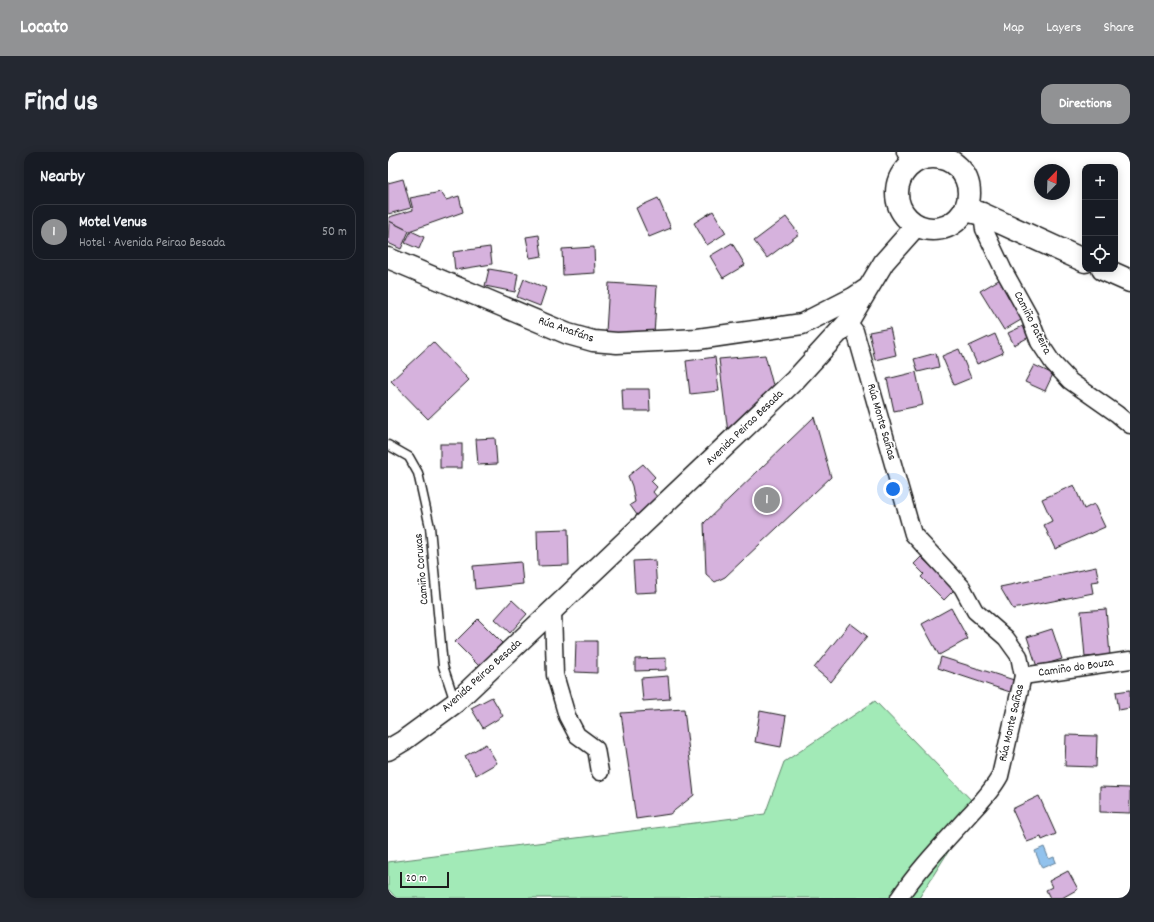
<!DOCTYPE html>
<meta charset="utf-8">
<style>
:root{--surface:#171b24;--page:#242831;--text:#f1f3f6;--muted:#9ea1a6;--line:#363941;--accent:#919294}
body{margin:0;font-family:Dekko,sans-serif;background:var(--page);color:var(--text)}
.controls{position:absolute;right:12px;top:12px;display:grid;overflow:hidden;border-radius:8px;box-shadow:0 2px 10px #0003}
.controls button{width:36px;height:36px;display:grid;place-items:center;padding:0;border:0;border-bottom:1px solid var(--line);background:var(--surface);color:var(--text);font:20px sans-serif}
.compass{position:absolute;left:646px;top:12px;width:36px;height:36px;border-radius:50%;background:var(--surface);box-shadow:0 2px 10px #0003;rotate:23deg}
.scale{position:absolute;left:12px;bottom:10px;width:49px;box-sizing:border-box;padding-left:4px;border:2px solid #1c1c1c;border-top:0;font-size:11px;line-height:14px;white-space:nowrap;color:#1c1c1c;-webkit-text-stroke:3px #fff;paint-order:stroke}
.you{position:absolute;left:505px;top:337px;width:14px;height:14px;margin:-10px;border:3px solid #fff;border-radius:50%;background:#1a73e8;box-shadow:0 0 0 6px #1a73e833}
.badge{display:grid;place-items:center;width:26px;height:26px;border-radius:50%;background:var(--accent);color:#fff;font-size:13px;font-weight:700}
.pin{position:absolute;translate:-50% -50%;border:2px solid #fff;box-shadow:0 1px 4px #0006}
.list{margin:0;padding:0;list-style:none}
h2{display:flex;justify-content:space-between;align-items:center;height:52px;margin:0;padding:0 16px;font-size:17px}
h2 small{font-size:13px;font-weight:400;color:var(--muted)}
.list li{display:grid;grid-template-columns:26px 1fr auto;gap:12px;align-items:center;box-sizing:border-box;height:56px;margin:0 8px 8px;padding:0 8px;border:1px solid var(--line);border-radius:12px}
.list b{display:block;font-size:15px;white-space:nowrap}
.list p{margin:0;font-size:13px;white-space:nowrap;color:var(--muted)}
.list em{font-size:13px;font-style:normal;color:var(--muted)}
.icon{flex:none;width:22px;height:22px;fill:none;stroke:currentColor;stroke-width:2;stroke-linecap:round;stroke-linejoin:round}
.map{position:relative;flex:none;width:742px;height:746px;overflow:hidden;border-radius:12px}
header{display:flex;align-items:center;gap:24px;box-sizing:border-box;height:56px;padding:0 20px;background:var(--accent);color:#fff}
header strong{font-size:19px}
nav{display:flex;gap:22px;margin-inline-start:auto;font-size:14px}
.intro{display:flex;align-items:center;justify-content:space-between;box-sizing:border-box;height:96px;padding:0 24px}
h1{margin:0;font-size:28px}
.button{padding:10px 18px;border-radius:12px;background:var(--accent);color:#fff;font-size:14px;font-weight:700}
main{display:flex;gap:24px;padding:0 24px}
aside{flex:1;background:var(--surface);border-radius:12px;box-shadow:0 2px 10px #0003}
.map>svg:first-child{display:block}
.green{fill:#a2eab7;stroke:#5f836a}
.water{fill:#91c2ed;stroke:#628099}
.building{fill:#d6b2dd;stroke:#1c1c1c}
.lines{fill:none;stroke-linecap:round;stroke-linejoin:round}
.service-casing{stroke:#1c1c1c;stroke-width:11}
.minor-casing{stroke:#1c1c1c;stroke-width:19}
.tertiary-casing{stroke:#1c1c1c;stroke-width:23}
.secondary-casing{stroke:#1c1c1c;stroke-width:25}
.service{stroke:#fff;stroke-width:8}
.minor{stroke:#fff;stroke-width:16}
.tertiary{stroke:#fff;stroke-width:20}
.secondary{stroke:#fff;stroke-width:22}
.labels{text-anchor:middle;dominant-baseline:central;stroke-width:3.5;stroke-linejoin:round;paint-order:stroke}
.street-label{font-size:12px;fill:#1c1c1c;stroke:#fff}
</style>
<header>
<strong>Locato</strong>
<nav><a>Map</a><a>Layers</a><a>Share</a></nav>
</header>
<div class="intro"><h1>Find us</h1><a class="button">Directions</a></div>
<main>
<aside>
<h2>Nearby<small></small></h2>
<ul class="list">
<li><span class="badge">1</span><div><b>Motel Venus</b><p>Hotel · Avenida Peirao Besada</p></div><em>50 m</em></li>
</ul>
</aside>
<div class="map">
<svg width="742" height="746" viewBox="0 0 742 746">
<rect width="100%" height="100%" fill="#fff"/>
<filter id="ink" filterUnits="userSpaceOnUse"><feTurbulence type="fractalNoise" baseFrequency=".025" numOctaves="2"/><feDisplacementMap in="SourceGraphic" scale="8" xChannelSelector="R" yChannelSelector="G"/><feConvolveMatrix kernelMatrix="1 2 1 2 8 2 1 2 1" color-interpolation-filters="sRGB"/></filter>
<g filter="url(#ink)">
<path class="green" d="M 487,549 L 589,654 L 531,746 L 8,746 L 0,737 L 0,710 L 377,662 L 396,610 Z"/>
<path class="water" d="M 656,695 L 661,707 L 666,705 L 668,710 L 654,716 L 647,699 Z"/>
<g class="building">
<path d="M 15,27 L 23,56 L 0,62 L 0,31 Z"/>
<path d="M 53,40 L 58,48 L 71,44 L 75,60 L 21,79 L 1,69 L 1,65 L 25,58 L 22,46 Z"/>
<path d="M 270,46 L 283,76 L 261,85 L 248,56 Z"/>
<path d="M 325,59 L 338,81 L 319,93 L 306,71 Z"/>
<path d="M 398,65 L 411,82 L 379,106 L 366,89 Z"/>
<path d="M 1,69 L 21,79 L 13,97 L 0,91 Z"/>
<path d="M 23,79 L 36,85 L 31,97 L 17,91 Z"/>
<path d="M 151,83 L 154,104 L 142,106 L 138,85 Z"/>
<path d="M 344,91 L 357,113 L 335,126 L 322,104 Z"/>
<path d="M 102,95 L 104,112 L 67,118 L 65,100 Z"/>
<path d="M 206,95 L 207,121 L 175,123 L 174,97 Z"/>
<path d="M 101,117 L 130,122 L 127,140 L 97,134 Z"/>
<path d="M 614,126 L 638,165 L 616,178 L 592,139 Z"/>
<path d="M 136,127 L 158,136 L 152,154 L 129,145 Z"/>
<path d="M 221,131 L 269,134 L 266,183 L 218,180 Z"/>
<path d="M 637,173 L 643,184 L 626,193 L 620,181 Z"/>
<path d="M 502,176 L 508,203 L 487,208 L 481,180 Z"/>
<path d="M 607,182 L 615,201 L 589,212 L 581,194 Z"/>
<path d="M 45,190 L 81,228 L 40,267 L 3,229 Z"/>
<path d="M 571,197 L 583,226 L 566,233 L 554,204 Z"/>
<path d="M 548,201 L 551,215 L 530,220 L 526,207 Z"/>
<path d="M 377,203 L 386,237 L 340,281 L 331,207 Z"/>
<path d="M 327,205 L 331,239 L 302,242 L 298,209 Z"/>
<path d="M 646,213 L 665,222 L 657,239 L 637,230 Z"/>
<path d="M 528,220 L 535,253 L 506,259 L 499,227 Z"/>
<path d="M 234,237 L 261,237 L 262,259 L 235,259 Z"/>
<path d="M 426,265 L 443,325 L 337,425 L 327,430 L 318,422 L 316,371 Z"/>
<path d="M 107,286 L 109,312 L 90,313 L 88,287 Z"/>
<rect x="52" y="292" width="22" height="24"/>
<path d="M 255,312 L 267,325 L 263,329 L 269,335 L 265,340 L 270,346 L 249,363 L 242,353 L 247,350 L 244,334 L 240,324 Z"/>
<path d="M 686,333 L 696,357 L 706,352 L 717,375 L 667,397 L 656,373 L 664,369 L 654,347 Z"/>
<path d="M 180,377 L 181,413 L 150,414 L 149,378 Z"/>
<path d="M 533,405 L 567,437 L 556,448 L 533,425 L 536,422 L 526,412 Z"/>
<path d="M 267,408 L 269,440 L 247,441 L 245,409 Z"/>
<path d="M 133,410 L 135,432 L 87,437 L 85,414 Z"/>
<path d="M 708,415 L 711,429 L 703,430 L 705,441 L 625,457 L 612,435 Z"/>
<path d="M 124,448 L 139,462 L 122,481 L 107,467 Z"/>
<path d="M 563,456 L 580,487 L 551,503 L 534,472 Z"/>
<path d="M 718,457 L 722,503 L 697,505 L 693,459 Z"/>
<path d="M 90,467 L 114,491 L 91,514 L 67,490 Z"/>
<path d="M 462,471 L 479,484 L 443,530 L 426,516 Z"/>
<path d="M 664,477 L 674,507 L 649,515 L 639,485 Z"/>
<path d="M 188,489 L 209,489 L 209,521 L 187,520 Z"/>
<path d="M 553,505 L 626,528 L 622,540 L 550,516 Z"/>
<path d="M 278,506 L 278,518 L 247,519 L 247,507 Z"/>
<path d="M 280,524 L 282,547 L 255,549 L 253,526 Z"/>
<path d="M 742,538 L 742,556 L 731,558 L 728,540 Z"/>
<path d="M 104,545 L 115,564 L 95,576 L 83,556 Z"/>
<path d="M 296,557 L 306,643 L 282,662 L 248,667 L 233,561 Z"/>
<path d="M 372,559 L 398,564 L 393,595 L 367,590 Z"/>
<path d="M 678,583 L 709,584 L 708,615 L 677,614 Z"/>
<path d="M 98,592 L 109,611 L 88,623 L 77,604 Z"/>
<path d="M 712,635 L 742,636 L 742,661 L 712,660 Z"/>
<path d="M 651,644 L 668,682 L 654,688 L 653,685 L 639,690 L 624,657 Z"/>
<path d="M 680,719 L 690,737 L 674,746 L 662,746 L 658,738 L 664,735 L 661,729 Z"/>
</g>
<g class="lines">
<defs>
<path id="service" d="M 0,293 L 21,305 L 30,321 L 42,375 L 55,514 L 67,550"/>
<g id="minor">
<path d="M 517,0 L 524,12"/>
<path d="M 594,62 L 596,77 L 615,117 L 641,164 L 651,190 L 665,211 L 682,229 L 729,262 L 742,273"/>
<path d="M 460,170 L 467,179 L 525,382 L 574,435 L 587,459 L 618,486 L 631,504 L 635,524 L 612,624 C 604,639 592,651 581,663 C 557,690 531,716 511,746"/>
<path d="M 165,459 L 167,523 L 179,564 L 189,583 L 208,597 L 212,620"/>
<path d="M 635,524 L 742,508"/>
</g>
<g id="tertiary">
<path d="M 0,106 L 180,182 L 205,189 L 229,191 L 310,187 L 414,172 L 465,146 L 477,138"/>
<path d="M 0,598 L 15,589 L 67,551 L 407,228 L 460,170 L 496,110 L 528,74"/>
</g>
<g id="secondary">
<circle cx="545" cy="41" r="36"/>
<path d="M 578,58 L 594,62 L 697,109"/>
<path d="M 715,117 L 742,129"/>
</g>
</defs>
<use href="#service" class="service-casing"/>
<use href="#minor" class="minor-casing"/>
<use href="#tertiary" class="tertiary-casing"/>
<use href="#secondary" class="secondary-casing"/>
<use href="#service" class="service"/>
<use href="#minor" class="minor"/>
<use href="#tertiary" class="tertiary"/>
<use href="#secondary" class="secondary"/>
</g>
</g>
<g class="labels">
<g class="street-label">
<text transform="translate(644 171) rotate(63)">Camiño Pateira</text>
<text transform="translate(178 178) rotate(19)">Rúa Anafáns</text>
<text transform="translate(493 270) rotate(74)">Rúa Monte Saíñas</text>
<text transform="translate(357 276) rotate(-44)">Avenida Peirao Besada</text>
<text transform="translate(34 417) rotate(-95)">Camiño Coruxas</text>
<text transform="translate(688 516) rotate(-8)">Camiño do Bouza</text>
<text transform="translate(94 524) rotate(-42)">Avenida Peirao Besada</text>
<text transform="translate(624 571) rotate(-77)">Rúa Monte Saíñas</text>
</g>
</g>
</svg>
<div class="controls">
<button>+</button>
<button>−</button>
<button><svg class="icon" aria-label="locate" viewBox="0 0 24 24"><circle cx="12" cy="12" r="6"/><path d="M12 2v4M12 18v4M2 12h4M18 12h4"/></svg></button>
</div>
<svg class="compass" viewBox="-18 -18 36 36"><path d="M0-13l5 13h-10z" fill="#e53935"/><path d="M0 13l5-13h-10z" fill="#9ea1a6"/></svg>
<div class="scale">20 m</div>
<div class="you"></div>
<div class="pin badge" style="left:379px;top:348px">1</div>
</div>
</main>
